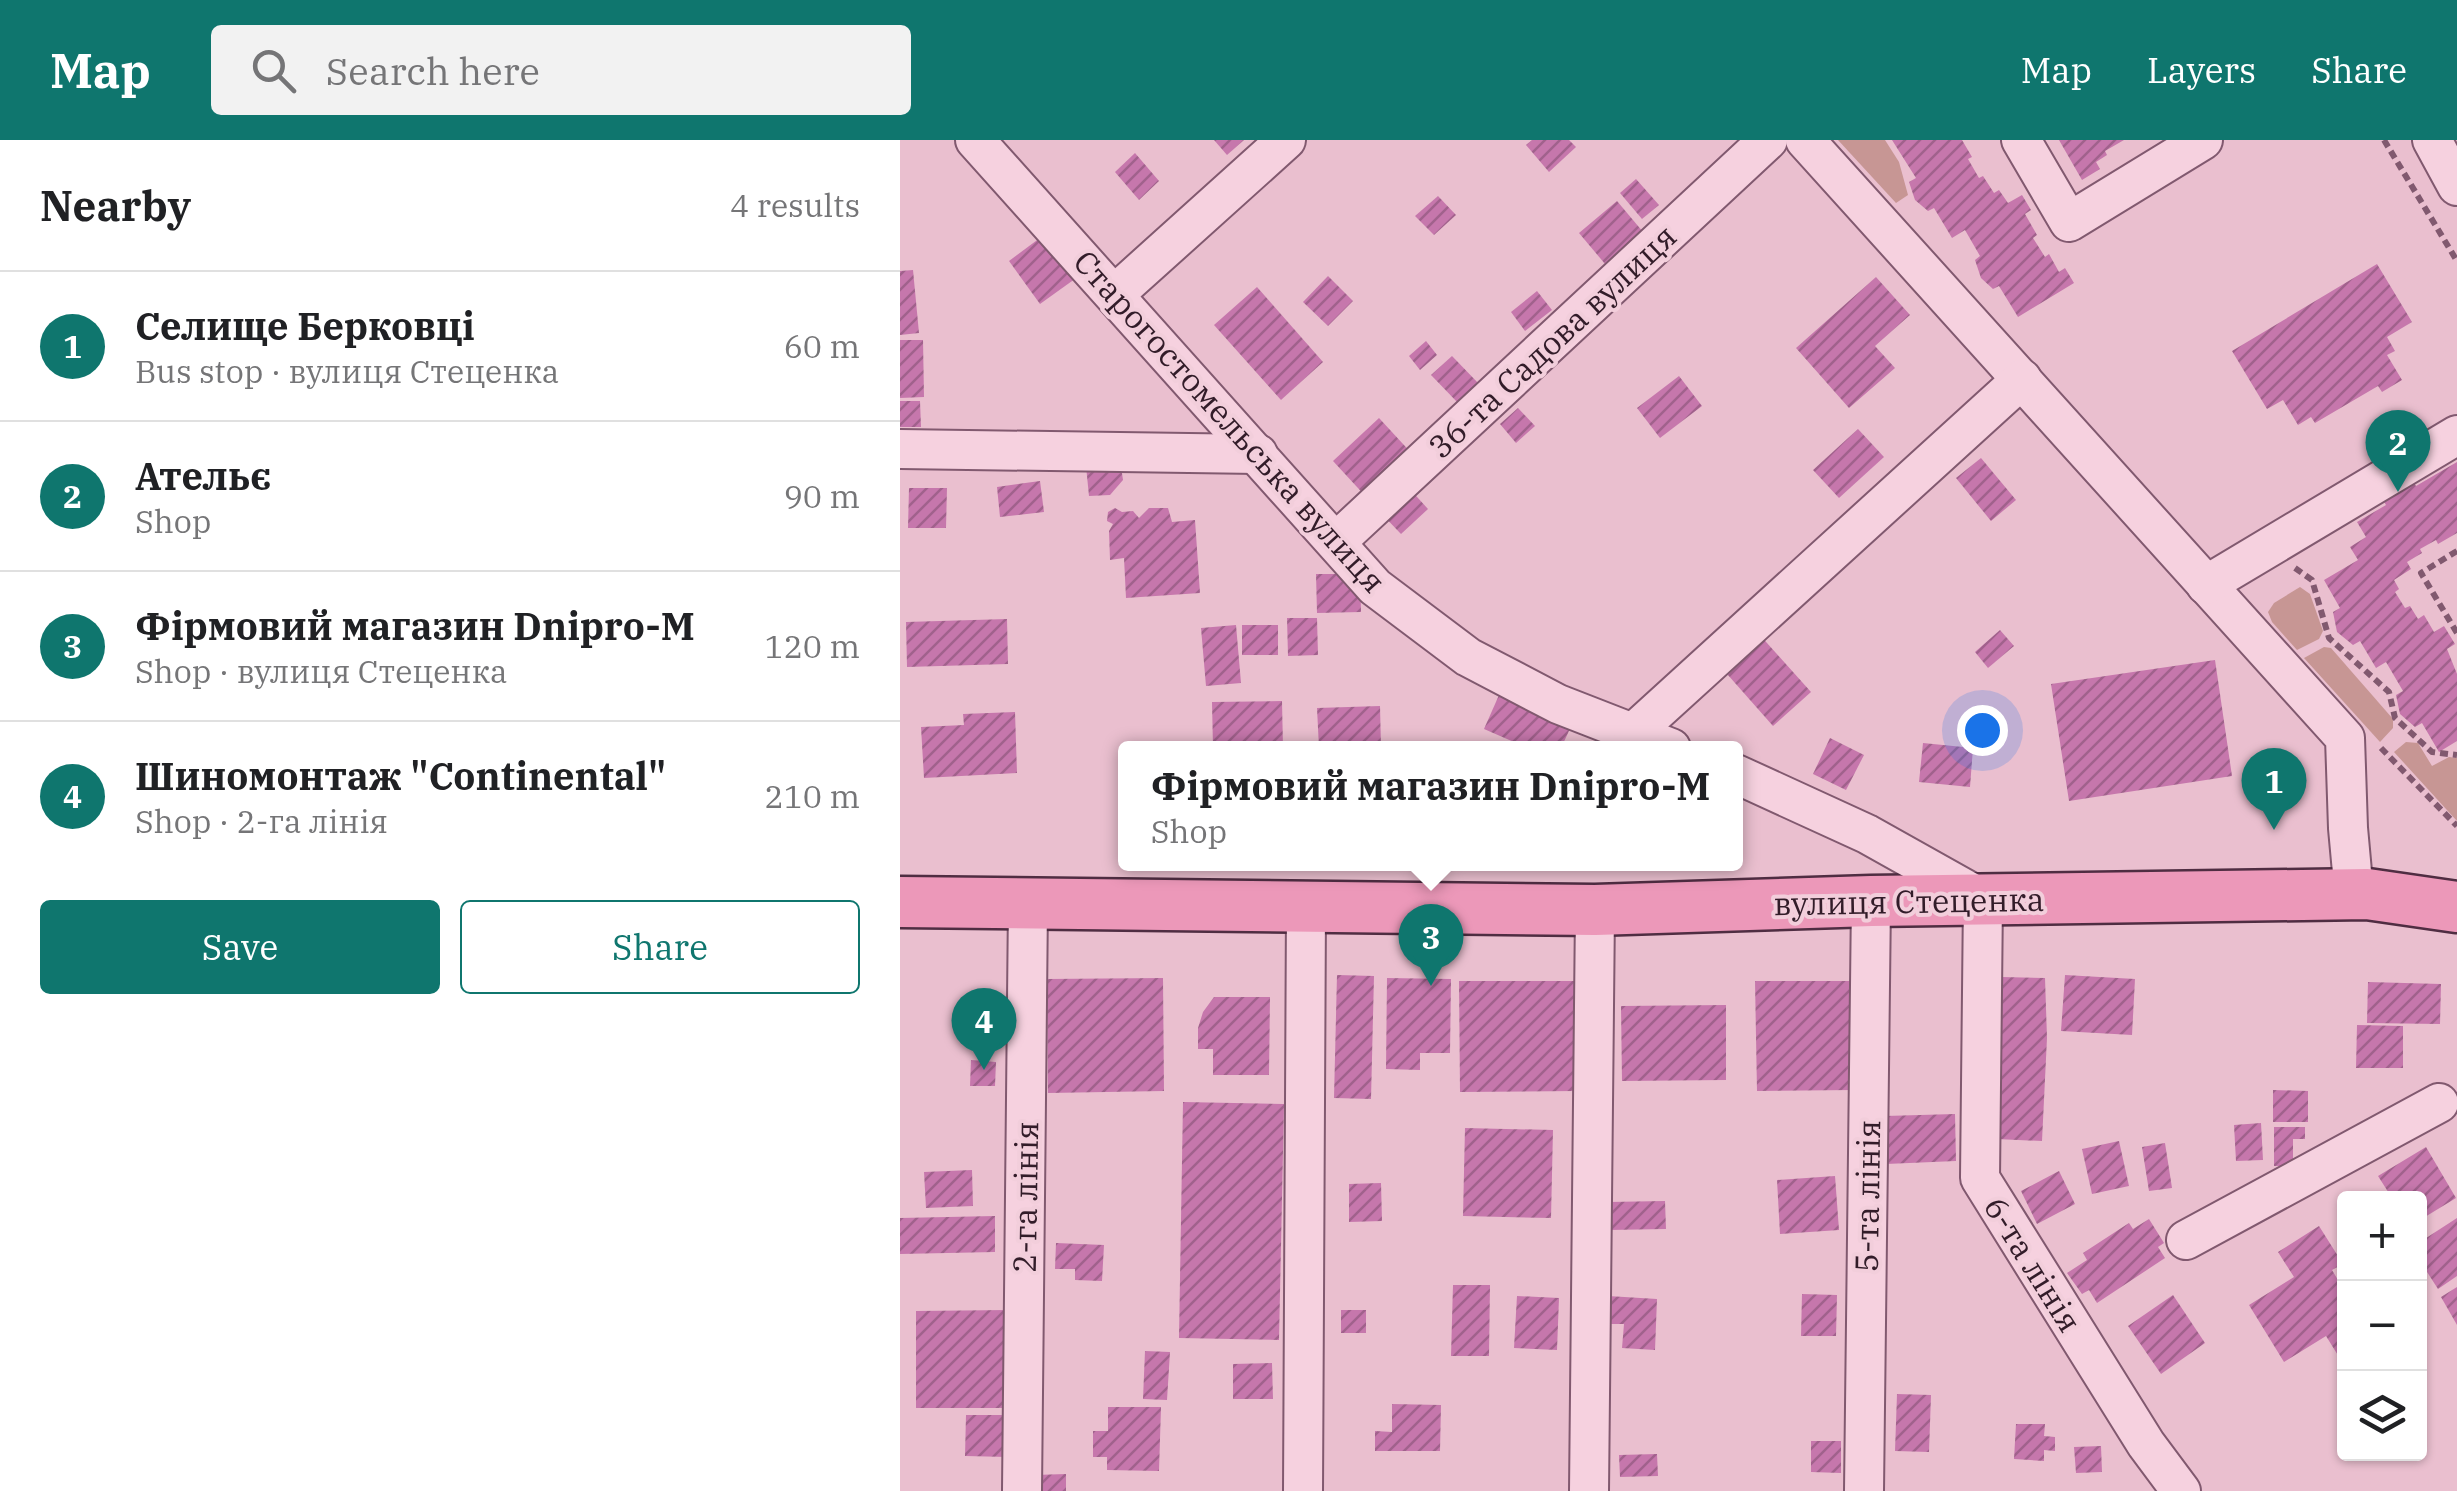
<!DOCTYPE html>
<meta charset="utf-8">
<style>
:root{--surface:#fff;--page:#f2f2f2;--text:#202124;--muted:#757577;--line:#e0e0e0;--accent:#0f766e}
body{margin:0;font-family:"IBM Plex Serif",serif;background:var(--page);color:var(--text)}
.controls{position:absolute;right:30px;bottom:30px;display:grid;overflow:hidden;border-radius:10px;box-shadow:0 2px 8px #0004}
.controls button{width:90px;height:90px;display:grid;place-items:center;padding:0;border:0;border-bottom:2px solid var(--line);background:var(--surface);color:var(--text);font:50px sans-serif}
.you{position:absolute;left:1082px;top:590px;width:35px;height:35px;margin:-25px;border:8px solid #fff;border-radius:50%;background:#1a73e8;box-shadow:0 0 0 15px #1a73e833}
.badge{display:grid;place-items:center;width:65px;height:65px;border-radius:50%;background:var(--accent);color:#fff;font-size:32px;font-weight:700}
.pin{position:absolute;translate:-50% -82px;filter:drop-shadow(0 2px 5px #0008)}
.pin::after{content:'';position:absolute;top:52px;width:35px;height:30px;background:inherit;clip-path:polygon(0 0,100% 0,50% 100%)}
.popup{position:absolute;left:218px;top:601px;width:625px;height:130px;box-sizing:border-box;display:grid;place-content:center;border-radius:10px;background:var(--surface);filter:drop-shadow(0 2px 8px #0005);font-size:32px;white-space:nowrap;color:var(--muted)}
.popup b{font-size:38px;color:var(--text)}
.popup::after{content:'';position:absolute;left:50%;top:100%;margin-left:-20px;border:20px solid transparent;border-top-color:var(--surface)}
.list{margin:0;padding:0;list-style:none}
h2{display:flex;justify-content:space-between;align-items:center;height:130px;margin:0;padding:0 40px;font-size:42px}
h2 small{font-size:32px;font-weight:400;color:var(--muted)}
.list li{display:grid;grid-template-columns:65px 1fr auto;gap:30px;align-items:center;box-sizing:border-box;height:150px;padding:0 40px;border-top:2px solid var(--line)}
.list b{display:block;font-size:38px;white-space:nowrap}
.list p{margin:0;font-size:32px;white-space:nowrap;color:var(--muted)}
.list em{font-size:32px;font-style:normal;color:var(--muted)}
.actions{display:flex;gap:20px;padding:30px 40px}
.actions a{flex:1;padding:22px 0;border:2px solid var(--accent);border-radius:10px;text-align:center;font-size:35px;color:var(--accent)}
.actions .main{background:var(--accent);color:#fff}
.icon{flex:none;width:55px;height:55px;fill:none;stroke:currentColor;stroke-width:2;stroke-linecap:round;stroke-linejoin:round}
.map{position:relative;flex:none;width:1557px;height:1351px;overflow:hidden}
header{display:flex;align-items:center;gap:60px;box-sizing:border-box;height:140px;padding:0 50px;background:var(--accent);color:#fff}
header strong{font-size:48px}
nav{display:flex;gap:55px;margin-inline-start:auto;font-size:35px}
.search{width:700px;height:90px;background:var(--page);display:flex;align-items:center;gap:25px;box-sizing:border-box;padding:0 35px;border-radius:10px;color:var(--muted);font-size:38px}
main{display:flex}
aside{flex:1;background:var(--surface)}
.map>svg:first-child{display:block}
.grass{fill:#c79694}
.building{fill:url(#building-hatch)}
.lines{fill:none;stroke-linecap:round;stroke-linejoin:round}
.minor-casing{stroke:#81596f;stroke-width:42}
.major-casing{stroke:#4f2d42;stroke-width:55}
.path{stroke:#81596f;stroke-width:6;stroke-dasharray:8 5;stroke-linecap:butt}
.minor{stroke:#f6d1df;stroke-width:38}
.major{stroke:#ec98b9;stroke-width:50}
.labels{text-anchor:middle;dominant-baseline:central;stroke-width:8;stroke-linejoin:round;paint-order:stroke}
.street-label{font-size:32px;fill:#321c29;stroke:#f2cedb}
</style>
<header>
<strong>Map</strong>
<div class="search"><svg class="icon" aria-label="search" viewBox="0 0 24 24"><circle cx="10" cy="10" r="6"/><path d="M15 15l6 6"/></svg>Search here</div>
<nav><a>Map</a><a>Layers</a><a>Share</a></nav>
</header>
<main>
<aside>
<h2>Nearby<small>4 results</small></h2>
<ul class="list">
<li><span class="badge">1</span><div><b>Селище Берковці</b><p>Bus stop · вулиця Стеценка</p></div><em>60 m</em></li>
<li><span class="badge">2</span><div><b>Ательє</b><p>Shop</p></div><em>90 m</em></li>
<li><span class="badge">3</span><div><b>Фірмовий магазин Dnipro-M</b><p>Shop · вулиця Стеценка</p></div><em>120 m</em></li>
<li><span class="badge">4</span><div><b>Шиномонтаж &quot;Continental&quot;</b><p>Shop · 2-га лінія</p></div><em>210 m</em></li>
</ul>
<div class="actions"><a class="main">Save</a><a>Share</a></div>
</aside>
<div class="map">
<svg width="1557" height="1351" viewBox="0 0 1557 1351">
<defs>
<pattern id="building-hatch" width="6" height="6" patternUnits="userSpaceOnUse" patternTransform="scale(2.5)"><rect width="6" height="6" fill="#c677ac"/><path d="M-1 1l2-2M0 6l6-6M5 7l2-2" fill="none" stroke="#a1618c"/></pattern>
</defs>
<rect width="100%" height="100%" fill="#eabfcf"/>
<g class="grass">
<path d="M 938,0 L 985,0 L 999,22 L 1008,55 L 996,63 Z"/>
<path d="M 1400,447 L 1410,454 L 1423,491 L 1419,499 L 1397,510 L 1372,482 L 1368,472 L 1374,463 Z"/>
<path d="M 1424,507 L 1431,508 L 1493,579 L 1493,588 L 1480,602 L 1404,518 Z"/>
<path d="M 1506,602 L 1518,603 L 1532,626 L 1549,617 L 1557,618 L 1557,681 L 1494,612 Z"/>
</g>
<g class="building">
<path d="M 314,0 L 344,0 L 327,15 Z"/>
<path d="M 632,0 L 669,0 L 676,7 L 649,32 L 626,5 Z"/>
<path d="M 992,0 L 1062,0 L 1072,17 L 1068,19 L 1079,38 L 1083,36 L 1094,53 L 1099,50 L 1108,63 L 1122,55 L 1131,70 L 1125,74 L 1137,95 L 1133,98 L 1145,117 L 1149,114 L 1159,132 L 1165,128 L 1174,143 L 1118,177 L 1099,146 L 1093,149 L 1081,138 L 1075,120 L 1080,116 L 1065,90 L 1052,98 L 1034,68 L 1028,71 L 1015,60 L 1009,42 L 1016,38 Z"/>
<path d="M 1159,0 L 1224,0 L 1205,11 L 1207,15 L 1196,22 L 1200,29 L 1182,40 Z"/>
<path d="M 235,13 L 259,41 L 239,60 L 215,32 Z"/>
<path d="M 736,39 L 759,65 L 742,79 L 720,53 Z"/>
<path d="M 538,56 L 556,75 L 534,95 L 515,76 Z"/>
<path d="M 717,61 L 754,105 L 716,137 L 679,93 Z"/>
<path d="M 148,92 L 179,136 L 140,164 L 109,121 Z"/>
<path d="M 1477,124 L 1512,182 L 1487,197 L 1495,211 L 1487,215 L 1502,240 L 1482,252 L 1478,246 L 1415,283 L 1411,277 L 1398,285 L 1383,260 L 1367,269 L 1332,211 Z"/>
<path d="M 13,130 L 19,193 L 0,195 L 0,131 Z"/>
<path d="M 428,136 L 453,161 L 428,186 L 403,162 Z"/>
<path d="M 976,137 L 1010,175 L 975,206 L 995,228 L 949,268 L 896,208 Z"/>
<path d="M 357,147 L 423,222 L 381,260 L 314,185 Z"/>
<path d="M 637,151 L 652,170 L 625,191 L 611,172 Z"/>
<path d="M 0,200 L 23,200 L 24,257 L 0,258 Z"/>
<path d="M 526,201 L 537,215 L 520,230 L 509,216 Z"/>
<path d="M 552,216 L 580,245 L 559,264 L 531,235 Z"/>
<path d="M 779,236 L 802,266 L 760,298 L 737,268 Z"/>
<path d="M 0,261 L 20,261 L 21,287 L 0,287 Z"/>
<path d="M 618,268 L 635,286 L 616,303 L 600,284 Z"/>
<path d="M 479,278 L 515,317 L 469,360 L 433,321 Z"/>
<path d="M 958,289 L 984,317 L 939,358 L 913,330 Z"/>
<path d="M 1081,318 L 1116,360 L 1091,381 L 1056,338 Z"/>
<path d="M 220,320 L 223,340 L 210,355 L 189,356 L 186,326 Z"/>
<path d="M 1557,322 L 1557,393 L 1538,404 L 1536,400 L 1520,409 L 1522,413 L 1507,422 L 1511,429 L 1494,440 L 1499,449 L 1495,452 L 1505,468 L 1510,466 L 1518,479 L 1524,475 L 1534,492 L 1544,486 L 1555,504 L 1547,509 L 1557,534 L 1557,601 L 1539,612 L 1522,583 L 1515,587 L 1500,574 L 1496,555 L 1503,551 L 1486,522 L 1476,528 L 1460,501 L 1453,505 L 1437,492 L 1433,472 L 1440,468 L 1424,440 L 1458,420 L 1450,407 L 1466,397 L 1457,382 L 1486,365 L 1483,360 L 1513,341 L 1516,346 Z"/>
<path d="M 140,341 L 144,372 L 100,377 L 97,347 Z"/>
<path d="M 507,346 L 528,369 L 501,394 L 479,371 Z"/>
<path d="M 9,348 L 47,348 L 46,388 L 8,388 Z"/>
<path d="M 215,368 L 222,372 L 233,371 L 239,378 L 249,368 L 268,368 L 272,382 L 295,380 L 300,453 L 226,458 L 224,418 L 210,420 L 209,391 L 213,384 L 207,381 L 208,372 Z"/>
<path d="M 416,434 L 460,434 L 461,472 L 417,473 Z"/>
<path d="M 387,478 L 417,478 L 418,515 L 388,516 Z"/>
<path d="M 107,479 L 108,524 L 7,527 L 6,482 Z"/>
<path d="M 336,485 L 341,543 L 306,546 L 301,488 Z"/>
<rect x="342" y="485" width="36" height="30"/>
<path d="M 1100,490 L 1114,506 L 1088,528 L 1075,512 Z"/>
<path d="M 858,493 L 911,552 L 873,586 L 820,526 Z"/>
<path d="M 1315,520 L 1332,636 L 1169,661 L 1151,544 Z"/>
<path d="M 603,546 L 675,578 L 661,608 L 628,608 L 584,589 Z"/>
<path d="M 382,561 L 383,608 L 313,608 L 312,562 Z"/>
<path d="M 480,566 L 481,608 L 419,608 L 417,568 Z"/>
<path d="M 115,572 L 117,633 L 24,638 L 21,587 L 64,585 L 63,574 Z"/>
<path d="M 930,598 L 964,615 L 946,650 L 913,634 Z"/>
<path d="M 1023,603 L 1073,608 L 1070,647 L 1019,642 Z"/>
<path d="M 437,835 L 474,836 L 471,959 L 434,958 Z"/>
<path d="M 1165,835 L 1235,839 L 1232,895 L 1161,891 Z"/>
<path d="M 1102,837 L 1145,838 L 1147,898 L 1142,1001 L 1096,999 Z"/>
<path d="M 263,838 L 264,951 L 148,953 L 147,839 Z"/>
<path d="M 487,838 L 551,839 L 550,913 L 520,913 L 520,930 L 486,929 Z"/>
<path d="M 559,841 L 676,841 L 676,951 L 560,952 Z"/>
<path d="M 855,841 L 953,841 L 954,950 L 857,951 Z"/>
<path d="M 1468,842 L 1541,844 L 1540,884 L 1467,883 Z"/>
<path d="M 314,857 L 370,857 L 369,935 L 313,935 L 313,909 L 298,909 L 298,888 L 303,872 Z"/>
<path d="M 826,865 L 826,940 L 722,941 L 721,866 Z"/>
<path d="M 1457,885 L 1503,886 L 1503,928 L 1456,928 Z"/>
<path d="M 71,920 L 96,922 L 95,946 L 70,946 Z"/>
<path d="M 1373,950 L 1408,951 L 1408,982 L 1373,982 Z"/>
<path d="M 283,962 L 384,964 L 379,1200 L 279,1198 Z"/>
<path d="M 1055,974 L 1056,1021 L 986,1024 L 985,976 Z"/>
<path d="M 1361,983 L 1363,1020 L 1336,1021 L 1334,985 Z"/>
<path d="M 1374,987 L 1405,987 L 1405,999 L 1393,999 L 1393,1026 L 1374,1026 Z"/>
<path d="M 565,988 L 653,990 L 651,1078 L 563,1076 Z"/>
<path d="M 1219,1001 L 1229,1046 L 1192,1054 L 1182,1009 Z"/>
<path d="M 1265,1003 L 1272,1048 L 1249,1051 L 1242,1007 Z"/>
<path d="M 1526,1007 L 1556,1058 L 1520,1080 L 1520,1058 L 1492,1058 L 1478,1036 Z"/>
<path d="M 72,1030 L 73,1066 L 26,1068 L 24,1032 Z"/>
<path d="M 1159,1031 L 1175,1064 L 1137,1084 L 1121,1051 Z"/>
<path d="M 935,1036 L 939,1090 L 880,1094 L 877,1040 Z"/>
<path d="M 481,1043 L 482,1081 L 449,1082 L 449,1044 Z"/>
<path d="M 765,1061 L 766,1089 L 709,1090 L 708,1062 Z"/>
<path d="M 95,1076 L 95,1112 L 0,1114 L 0,1078 Z"/>
<path d="M 1557,1078 L 1557,1136 L 1538,1149 L 1520,1121 L 1520,1102 Z"/>
<path d="M 1249,1079 L 1264,1103 L 1258,1107 L 1265,1118 L 1197,1163 L 1189,1150 L 1182,1154 L 1167,1133 L 1187,1120 L 1183,1113 L 1229,1083 L 1233,1089 Z"/>
<path d="M 1419,1086 L 1443,1124 L 1432,1130 L 1444,1150 L 1444,1225 L 1426,1196 L 1384,1222 L 1349,1165 L 1394,1137 L 1378,1112 Z"/>
<path d="M 156,1103 L 204,1105 L 202,1141 L 175,1140 L 175,1129 L 155,1129 Z"/>
<path d="M 553,1145 L 590,1145 L 589,1216 L 551,1216 Z"/>
<path d="M 1557,1147 L 1557,1185 L 1541,1157 Z"/>
<path d="M 902,1154 L 937,1155 L 936,1196 L 901,1196 Z"/>
<path d="M 1273,1155 L 1305,1203 L 1261,1234 L 1228,1186 Z"/>
<path d="M 617,1156 L 659,1158 L 657,1210 L 614,1208 Z"/>
<path d="M 708,1156 L 757,1159 L 755,1210 L 722,1208 L 724,1184 L 707,1184 Z"/>
<path d="M 108,1170 L 108,1268 L 16,1268 L 16,1171 Z"/>
<rect x="441" y="1170" width="25" height="23"/>
<path d="M 245,1211 L 270,1212 L 267,1260 L 243,1259 Z"/>
<path d="M 372,1223 L 373,1259 L 333,1259 L 333,1224 Z"/>
<path d="M 997,1254 L 1031,1255 L 1029,1312 L 995,1311 Z"/>
<path d="M 492,1264 L 541,1265 L 540,1311 L 475,1311 L 475,1291 L 492,1292 Z"/>
<path d="M 208,1267 L 261,1267 L 259,1331 L 207,1330 L 207,1317 L 193,1317 L 193,1291 L 208,1291 Z"/>
<path d="M 66,1275 L 108,1275 L 108,1317 L 65,1316 Z"/>
<path d="M 1116,1284 L 1145,1284 L 1144,1296 L 1155,1297 L 1155,1311 L 1144,1310 L 1144,1321 L 1114,1319 Z"/>
<path d="M 911,1301 L 941,1301 L 941,1333 L 911,1332 Z"/>
<path d="M 1201,1306 L 1202,1332 L 1176,1333 L 1174,1307 Z"/>
<path d="M 757,1314 L 758,1336 L 720,1337 L 719,1315 Z"/>
<path d="M 166,1334 L 166,1351 L 134,1351 L 134,1335 Z"/>
</g>
<g class="lines">
<defs>
<g id="minor">
<path d="M 75,0 L 475,447 L 568,517 L 658,564 L 771,608"/>
<path d="M 905,0 L 1445,598 L 1448,688 L 1454,754"/>
<path d="M 1121,0 L 1169,82 L 1303,0"/>
<path d="M 1532,0 L 1557,46"/>
<path d="M 215,154 L 386,0"/>
<path d="M 0,309 L 358,314"/>
<path d="M 436,402 L 868,0"/>
<path d="M 1306,445 L 1557,295"/>
<path d="M 733,593 L 1122,239"/>
<path d="M 836,634 L 967,694 L 1083,759 L 1080,1038 L 1246,1304 L 1281,1351"/>
<path d="M 1286,1100 L 1539,963"/>
<path d="M 122,1351 L 128,763"/>
<path d="M 403,1351 L 406,768"/>
<path d="M 689,1351 L 695,770"/>
<path d="M 964,1351 L 971,761"/>
</g>
<path id="major" d="M 0,762 L 695,770 L 971,761 L 1467,754 L 1557,767"/>
</defs>
<use href="#minor" class="minor-casing"/>
<use href="#major" class="major-casing"/>
<g class="path">
<path d="M 1484,0 L 1557,121"/>
<path d="M 1557,411 L 1521,433 L 1557,493"/>
<path d="M 1395,428 L 1412,440 L 1429,498 L 1489,552 L 1495,578 L 1532,612 L 1557,615"/>
<path d="M 1481,608 L 1557,686"/>
</g>
<use href="#minor" class="minor"/>
<use href="#major" class="major"/>
</g>
<g class="labels">
<g class="street-label">
<text transform="translate(652 201) rotate(-43)">36-та Садова вулиця</text>
<text transform="translate(330 281) rotate(48)">Старогостомельська вулиця</text>
<text transform="translate(1009 761) rotate(-1)">вулиця Стеценка</text>
<text transform="translate(967 1056) rotate(-89)">5-та лінія</text>
<text transform="translate(125 1057) rotate(-89)">2-га лінія</text>
<text transform="translate(1133 1124) rotate(58)">6-та лінія</text>
</g>
</g>
</svg>
<div class="controls">
<button>+</button>
<button>−</button>
<button><svg class="icon" aria-label="layers" viewBox="0 0 24 24"><path d="M12 4l9 5-9 5-9-5zM3 14l9 5 9-5"/></svg></button>
</div>
<div class="you"></div>
<div class="pin badge" style="left:1374px;top:690px">1</div>
<div class="pin badge" style="left:1498px;top:352px">2</div>
<div class="pin badge" style="left:531px;top:846px">3</div>
<div class="popup"><b>Фірмовий магазин Dnipro-M</b>Shop</div>
<div class="pin badge" style="left:84px;top:930px">4</div>
</div>
</main>
